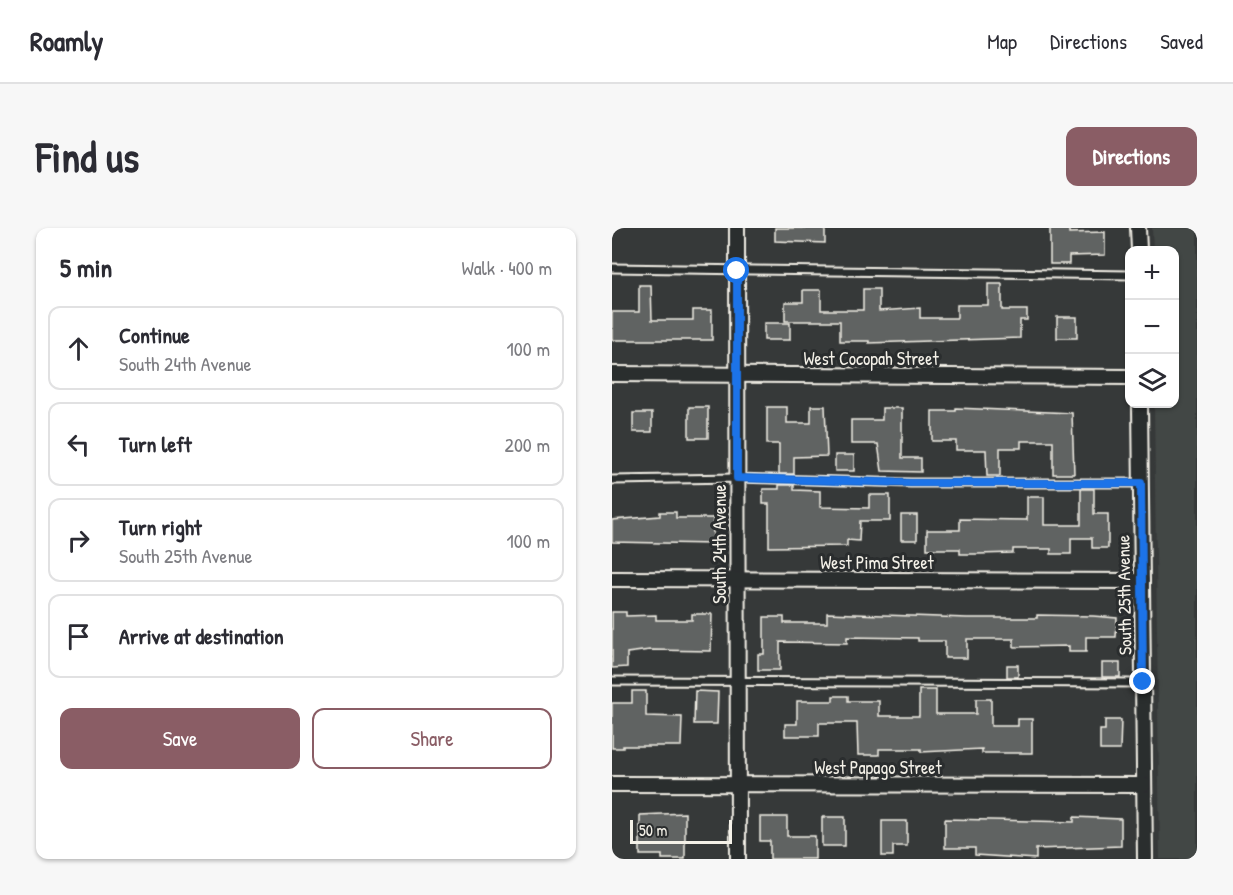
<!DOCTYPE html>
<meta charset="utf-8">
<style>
:root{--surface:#fff;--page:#f7f7f7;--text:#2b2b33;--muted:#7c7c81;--line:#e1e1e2;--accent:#8a5d65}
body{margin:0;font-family:"Patrick Hand",sans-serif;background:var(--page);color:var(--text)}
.controls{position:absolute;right:18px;top:18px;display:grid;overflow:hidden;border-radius:12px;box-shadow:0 2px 4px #0004}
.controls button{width:54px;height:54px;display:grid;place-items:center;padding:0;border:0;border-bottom:2px solid var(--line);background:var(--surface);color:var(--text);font:30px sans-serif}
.scale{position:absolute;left:18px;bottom:15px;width:102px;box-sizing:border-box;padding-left:6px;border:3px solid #f4f1e8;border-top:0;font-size:16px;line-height:21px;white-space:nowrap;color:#f4f1e8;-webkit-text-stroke:4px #2a2d2e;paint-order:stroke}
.stop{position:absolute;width:18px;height:18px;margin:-14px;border:4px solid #1a73e8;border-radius:50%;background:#fff}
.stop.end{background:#1a73e8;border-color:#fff;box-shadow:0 2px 6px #0008}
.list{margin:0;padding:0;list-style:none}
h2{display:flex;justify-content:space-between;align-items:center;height:78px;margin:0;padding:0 24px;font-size:26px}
h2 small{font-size:20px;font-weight:400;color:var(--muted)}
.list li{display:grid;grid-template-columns:39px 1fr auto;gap:18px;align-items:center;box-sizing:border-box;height:84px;margin:0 12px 12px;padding:0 12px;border:2px solid var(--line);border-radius:12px}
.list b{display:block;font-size:22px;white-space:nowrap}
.list p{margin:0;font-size:20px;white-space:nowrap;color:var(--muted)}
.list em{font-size:20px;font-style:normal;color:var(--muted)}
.actions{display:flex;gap:12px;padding:18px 24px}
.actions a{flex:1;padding:14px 0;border:2px solid var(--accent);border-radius:12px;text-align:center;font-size:21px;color:var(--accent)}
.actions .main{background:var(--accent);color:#fff}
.icon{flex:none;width:33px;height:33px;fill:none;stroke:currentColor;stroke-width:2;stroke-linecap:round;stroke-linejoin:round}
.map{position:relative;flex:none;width:585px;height:631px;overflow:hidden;border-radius:12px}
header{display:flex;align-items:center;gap:36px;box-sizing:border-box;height:84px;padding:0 30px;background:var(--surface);border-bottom:2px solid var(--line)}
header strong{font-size:28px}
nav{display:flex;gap:33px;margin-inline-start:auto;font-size:21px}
.intro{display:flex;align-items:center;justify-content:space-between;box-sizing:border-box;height:144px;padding:0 36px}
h1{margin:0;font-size:42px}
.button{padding:15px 27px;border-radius:12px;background:var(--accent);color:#fff;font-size:21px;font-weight:700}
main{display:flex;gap:36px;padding:0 36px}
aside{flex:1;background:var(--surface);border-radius:12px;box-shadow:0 2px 4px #0004}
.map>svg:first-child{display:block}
.built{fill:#434645}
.building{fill:#616362;stroke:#f4f1e8;stroke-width:1.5}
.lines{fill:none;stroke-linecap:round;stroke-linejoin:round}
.lane-casing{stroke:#f4f1e8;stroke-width:11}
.street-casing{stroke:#f4f1e8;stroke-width:18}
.lane{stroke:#2a2d2e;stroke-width:7}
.street{stroke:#2a2d2e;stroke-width:14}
.route{stroke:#1a73e8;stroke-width:8}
.labels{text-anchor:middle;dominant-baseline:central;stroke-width:6;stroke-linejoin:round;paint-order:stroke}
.street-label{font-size:18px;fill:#f4f1e8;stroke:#2a2d2e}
</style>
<header>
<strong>Roamly</strong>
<nav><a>Map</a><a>Directions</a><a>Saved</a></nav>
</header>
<div class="intro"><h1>Find us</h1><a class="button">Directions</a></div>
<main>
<aside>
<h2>5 min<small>Walk · 400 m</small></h2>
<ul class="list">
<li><svg class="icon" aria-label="ahead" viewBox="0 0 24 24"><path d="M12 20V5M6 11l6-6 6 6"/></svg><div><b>Continue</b><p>South 24th Avenue</p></div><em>100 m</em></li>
<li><svg class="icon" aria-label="left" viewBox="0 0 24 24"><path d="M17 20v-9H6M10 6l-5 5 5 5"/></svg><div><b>Turn left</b></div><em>200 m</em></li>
<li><svg class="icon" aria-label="right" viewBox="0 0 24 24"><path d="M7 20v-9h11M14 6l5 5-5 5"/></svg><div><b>Turn right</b><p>South 25th Avenue</p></div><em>100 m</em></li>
<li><svg class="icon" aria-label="arrive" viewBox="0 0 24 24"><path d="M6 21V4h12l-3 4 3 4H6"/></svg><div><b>Arrive at destination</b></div></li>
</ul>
<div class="actions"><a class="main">Save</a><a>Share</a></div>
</aside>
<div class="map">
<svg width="585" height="631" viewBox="0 0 585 631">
<rect width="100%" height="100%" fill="#363939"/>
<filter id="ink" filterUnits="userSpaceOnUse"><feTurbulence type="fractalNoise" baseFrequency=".0167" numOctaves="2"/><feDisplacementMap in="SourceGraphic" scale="12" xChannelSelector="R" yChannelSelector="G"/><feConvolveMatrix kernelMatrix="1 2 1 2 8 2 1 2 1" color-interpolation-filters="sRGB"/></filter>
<g filter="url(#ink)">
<path class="built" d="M 540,0 L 585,0 L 585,631 L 548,631 L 542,176 L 562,176 L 562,22 L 541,22 Z"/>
<g class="building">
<path d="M 163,0 L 213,0 L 213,15 L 163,13 Z"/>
<path d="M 438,0 L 457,0 L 457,5 L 493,4 L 493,27 L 457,28 L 457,36 L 438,36 Z"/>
<path d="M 376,56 L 390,56 L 390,82 L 415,82 L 415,92 L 408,92 L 408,110 L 257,115 L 257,113 L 228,113 L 228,93 L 173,93 L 173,74 L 191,74 L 191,62 L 209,62 L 209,82 L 251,82 L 251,61 L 267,61 L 267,83 L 308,80 L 308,90 L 345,90 L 345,77 L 376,77 Z"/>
<path d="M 27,57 L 39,57 L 40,92 L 81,92 L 81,82 L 100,82 L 100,112 L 0,112 L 0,84 L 27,84 Z"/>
<rect x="445" y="89" width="20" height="21"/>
<rect x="152" y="95" width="26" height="17"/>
<path d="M 199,178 L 213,178 L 215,228 L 182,229 L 182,246 L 167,246 L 167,216 L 155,216 L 155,179 L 175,179 L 175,195 L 199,195 Z"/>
<rect x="77" y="179" width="19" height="31"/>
<path d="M 270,180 L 290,180 L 290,230 L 309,230 L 309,244 L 270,243 L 266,216 L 239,216 L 239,192 L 270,192 Z"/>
<path d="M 344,180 L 460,185 L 462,246 L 441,246 L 441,213 L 409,213 L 409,220 L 388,220 L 388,248 L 375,248 L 374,222 L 344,222 L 344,213 L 320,213 L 320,183 L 344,183 Z"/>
<rect x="21" y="185" width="19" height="19"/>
<rect x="223" y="227" width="19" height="16"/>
<path d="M 167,257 L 182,257 L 182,262 L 208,263 L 208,279 L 257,280 L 257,267 L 278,267 L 278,293 L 248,293 L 247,313 L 235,312 L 235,318 L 157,319 L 157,276 L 151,276 L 151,261 L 167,261 Z"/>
<path d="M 469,261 L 482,261 L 482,286 L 496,286 L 496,320 L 480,320 L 480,310 L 459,310 L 459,326 L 439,326 L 439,321 L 401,321 L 401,325 L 366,326 L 348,326 L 348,321 L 315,321 L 315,302 L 348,302 L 348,291 L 415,292 L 415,269 L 432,269 L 432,297 L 469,297 Z"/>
<path d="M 48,284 L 64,284 L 64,290 L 101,290 L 101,316 L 0,314 L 0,292 L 48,288 Z"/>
<rect x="289" y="287" width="16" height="25"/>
<path d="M 0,384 L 14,384 L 14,388 L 44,387 L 44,392 L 80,392 L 80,386 L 100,386 L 99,423 L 38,422 L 15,425 L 15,439 L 0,440 Z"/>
<path d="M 215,385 L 355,390 L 425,390 L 425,387 L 481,388 L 505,390 L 504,409 L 474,409 L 474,424 L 457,424 L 457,418 L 402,419 L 402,411 L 355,411 L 355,430 L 333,430 L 333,413 L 306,413 L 306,410 L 235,409 L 235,415 L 168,414 L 168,442 L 146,442 L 146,426 L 152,426 L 152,389 L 172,389 L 172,395 L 215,395 Z"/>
<rect x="490" y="435" width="18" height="14"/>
<rect x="395" y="437" width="11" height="12"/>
<path d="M 307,462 L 324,462 L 324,486 L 364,486 L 364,471 L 379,471 L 379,498 L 406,498 L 406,491 L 420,491 L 420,525 L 370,525 L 370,521 L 309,524 L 309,521 L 267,521 L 267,527 L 246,527 L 245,495 L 207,495 L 207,508 L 173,508 L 173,496 L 185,496 L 185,473 L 221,473 L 221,468 L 236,468 L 236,473 L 267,473 L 267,488 L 307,488 Z"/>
<path d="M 20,463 L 34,463 L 34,488 L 70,489 L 69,518 L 11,518 L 11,520 L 0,520 L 0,475 L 20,475 Z"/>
<path d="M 83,463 L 106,464 L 105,496 L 82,496 Z"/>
<path d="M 493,492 L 509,492 L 508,522 L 488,522 L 488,502 L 493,502 Z"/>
<path d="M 73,585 L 73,631 L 50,631 L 50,627 L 28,627 L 28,587 Z"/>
<path d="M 148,589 L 175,589 L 175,608 L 203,608 L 203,631 L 158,631 L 158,613 L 148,613 Z"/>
<rect x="210" y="589" width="23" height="29"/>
<path d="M 462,589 L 509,591 L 509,618 L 424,621 L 424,631 L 363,627 L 363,620 L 333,620 L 333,591 L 462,594 Z"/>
<path d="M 270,593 L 295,593 L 295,618 L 281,618 L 281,628 L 270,628 Z"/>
</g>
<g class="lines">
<defs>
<g id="lane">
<path d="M 0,40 L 518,47"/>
<path d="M 0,252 L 125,250 L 299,255 L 529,255"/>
<path d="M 0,453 L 531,455"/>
</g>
<g id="street">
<path d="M 125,0 L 126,631"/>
<path d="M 526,0 L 527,22"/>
<path d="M 0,146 L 518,149"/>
<path d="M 528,176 L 533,631"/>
<path d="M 0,351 L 530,353"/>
<path d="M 0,556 L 532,557"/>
</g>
</defs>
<use href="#lane" class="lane-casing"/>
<use href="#street" class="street-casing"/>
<use href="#lane" class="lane"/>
<use href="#street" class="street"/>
</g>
</g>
<g class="lines" filter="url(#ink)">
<path class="route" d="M 125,43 L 125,250 L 299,255 L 529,255 L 531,454"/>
</g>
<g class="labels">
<g class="street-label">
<text x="259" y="130">West Cocopah Street</text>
<text transform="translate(107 316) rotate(-90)">South 24th Avenue</text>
<text x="265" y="334">West Pima Street</text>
<text transform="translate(512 367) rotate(-91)">South 25th Avenue</text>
<text x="266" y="539">West Papago Street</text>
</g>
</g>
</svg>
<div class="controls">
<button>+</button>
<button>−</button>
<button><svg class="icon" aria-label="layers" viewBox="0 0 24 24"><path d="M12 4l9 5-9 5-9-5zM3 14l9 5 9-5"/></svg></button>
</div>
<div class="scale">50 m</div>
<div class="stop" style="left:125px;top:43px"></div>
<div class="stop end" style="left:531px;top:454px"></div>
</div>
</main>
